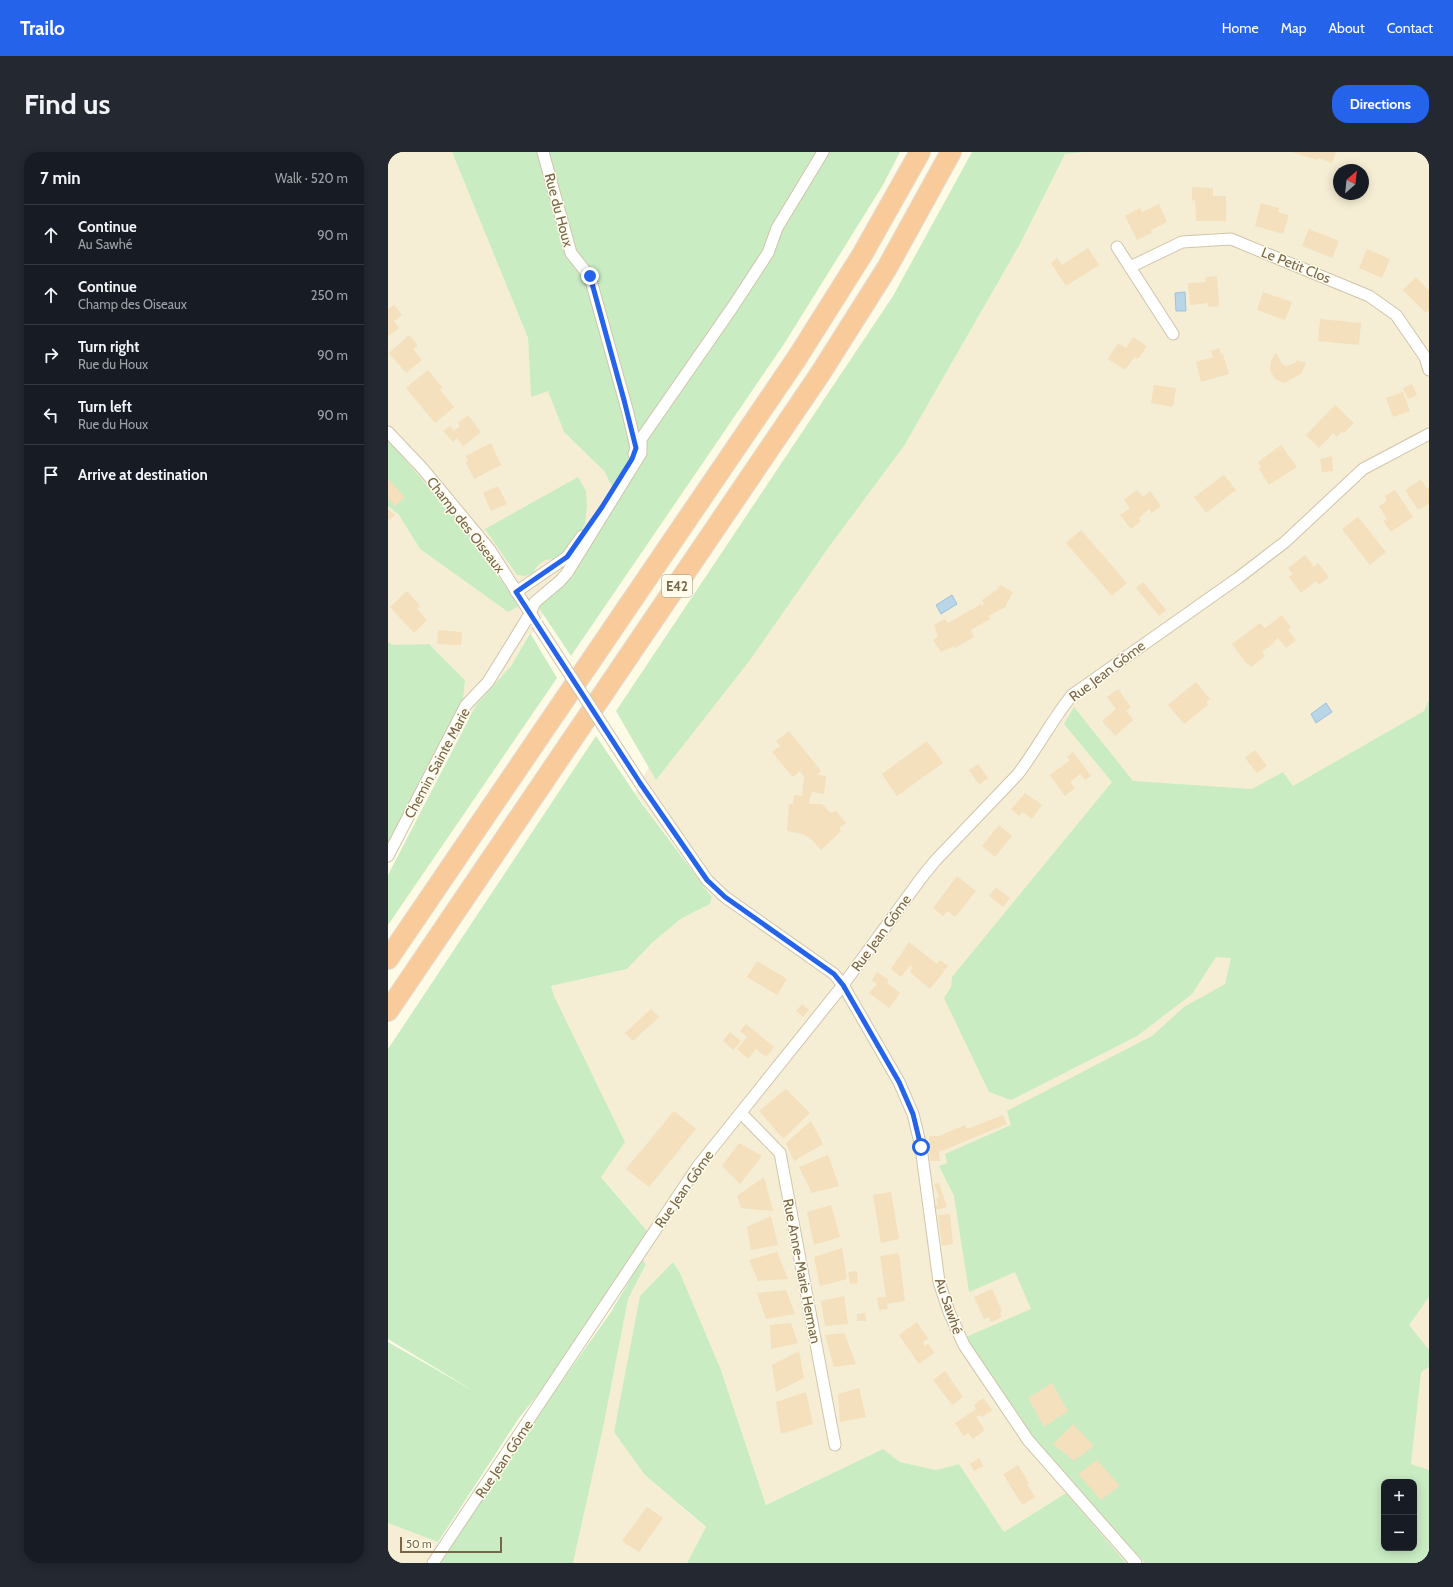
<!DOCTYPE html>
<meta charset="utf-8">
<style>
:root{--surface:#171b24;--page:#242831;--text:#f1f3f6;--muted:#9ea1a6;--line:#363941;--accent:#2563eb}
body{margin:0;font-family:Cabin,sans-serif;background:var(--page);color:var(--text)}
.controls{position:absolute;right:12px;bottom:12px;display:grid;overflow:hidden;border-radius:8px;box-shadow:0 2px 10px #0003}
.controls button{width:36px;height:36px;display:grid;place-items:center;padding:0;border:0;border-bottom:1px solid var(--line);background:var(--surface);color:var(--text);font:20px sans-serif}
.compass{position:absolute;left:945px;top:12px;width:36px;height:36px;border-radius:50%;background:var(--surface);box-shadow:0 2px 10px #0003;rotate:27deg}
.scale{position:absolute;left:12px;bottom:10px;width:102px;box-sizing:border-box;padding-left:4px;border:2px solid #786649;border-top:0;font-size:11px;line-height:14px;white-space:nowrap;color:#786649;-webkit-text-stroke:3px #fffced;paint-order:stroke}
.stop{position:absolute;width:12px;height:12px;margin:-9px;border:3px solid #2563eb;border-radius:50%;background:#fff}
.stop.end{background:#2563eb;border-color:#fff;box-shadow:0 1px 4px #0008}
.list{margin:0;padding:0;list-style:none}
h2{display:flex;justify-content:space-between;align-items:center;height:52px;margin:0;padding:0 16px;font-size:17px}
h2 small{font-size:13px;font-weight:400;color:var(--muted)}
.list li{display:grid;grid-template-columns:26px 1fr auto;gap:12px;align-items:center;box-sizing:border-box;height:60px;padding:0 16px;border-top:1px solid var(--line)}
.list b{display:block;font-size:15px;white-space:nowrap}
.list p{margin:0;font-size:13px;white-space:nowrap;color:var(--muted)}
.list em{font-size:13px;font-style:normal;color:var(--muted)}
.icon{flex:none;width:22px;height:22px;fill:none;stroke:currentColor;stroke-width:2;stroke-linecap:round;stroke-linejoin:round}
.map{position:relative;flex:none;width:1041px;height:1411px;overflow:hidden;border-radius:16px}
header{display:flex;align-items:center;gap:24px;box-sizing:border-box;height:56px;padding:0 20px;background:var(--accent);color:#fff}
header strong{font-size:19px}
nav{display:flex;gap:22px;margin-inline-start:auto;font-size:14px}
.intro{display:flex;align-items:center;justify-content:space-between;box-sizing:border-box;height:96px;padding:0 24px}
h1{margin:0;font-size:28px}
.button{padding:10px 18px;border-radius:16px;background:var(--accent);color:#fff;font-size:14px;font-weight:700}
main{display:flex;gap:24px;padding:0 24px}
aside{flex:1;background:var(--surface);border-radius:16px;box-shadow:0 2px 10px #0003}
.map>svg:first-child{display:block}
.residential{fill:#f5eed4;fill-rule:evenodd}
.green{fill:#c9ecc3;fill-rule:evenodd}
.water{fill:#b9d5e8;stroke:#9fc2db}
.building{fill:#f4e0bc}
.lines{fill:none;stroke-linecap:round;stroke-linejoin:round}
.street-casing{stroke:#d0c5ab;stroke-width:13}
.highway-casing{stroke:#e1ddd7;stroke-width:22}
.street{stroke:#fff;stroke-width:11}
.highway{stroke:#facb9a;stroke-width:20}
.street-bridge-casing{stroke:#d0c5ab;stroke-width:13;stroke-linecap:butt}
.street-bridge{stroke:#fff;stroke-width:11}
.route{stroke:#2563eb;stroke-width:5}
.labels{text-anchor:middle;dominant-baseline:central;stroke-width:3;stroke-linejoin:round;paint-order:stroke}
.shield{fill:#fffced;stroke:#a0937a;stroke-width:1}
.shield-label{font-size:13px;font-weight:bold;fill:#786649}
.street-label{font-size:14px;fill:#786649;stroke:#fffced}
</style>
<header>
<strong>Trailo</strong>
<nav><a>Home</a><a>Map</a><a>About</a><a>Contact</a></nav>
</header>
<div class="intro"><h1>Find us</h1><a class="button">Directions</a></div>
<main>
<aside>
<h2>7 min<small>Walk · 520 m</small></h2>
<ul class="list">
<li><svg class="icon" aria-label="ahead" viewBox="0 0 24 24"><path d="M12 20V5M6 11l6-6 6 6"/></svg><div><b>Continue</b><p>Au Sawhé</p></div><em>90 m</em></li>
<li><svg class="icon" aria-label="ahead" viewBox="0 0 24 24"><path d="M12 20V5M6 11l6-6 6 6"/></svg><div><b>Continue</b><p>Champ des Oiseaux</p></div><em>250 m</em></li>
<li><svg class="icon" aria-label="right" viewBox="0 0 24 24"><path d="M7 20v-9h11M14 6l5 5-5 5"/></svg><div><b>Turn right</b><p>Rue du Houx</p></div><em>90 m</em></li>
<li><svg class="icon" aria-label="left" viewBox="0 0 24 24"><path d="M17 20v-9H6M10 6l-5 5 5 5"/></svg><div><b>Turn left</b><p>Rue du Houx</p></div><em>90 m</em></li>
<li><svg class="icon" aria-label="arrive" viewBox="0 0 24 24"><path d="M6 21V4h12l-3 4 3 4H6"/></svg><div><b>Arrive at destination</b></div></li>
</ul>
</aside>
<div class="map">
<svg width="1041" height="1411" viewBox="0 0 1041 1411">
<rect width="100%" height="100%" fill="#fdfae6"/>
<g class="residential">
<path d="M 0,0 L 64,0 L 140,186 L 143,244 L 160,238 L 176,280 L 217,320 L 230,348 L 152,454 L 155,463 L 143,483 L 141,481 L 123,514 L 88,553 L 82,566 L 74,561 L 77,528 L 41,492 L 5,494 L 0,490 L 0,354 L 11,363 L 32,397 L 120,460 L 131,453 L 83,384 L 0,288 Z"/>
<path d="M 698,0 L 1041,0 L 1041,1411 L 738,1411 L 678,1341 L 616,1380 L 571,1312 L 548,1318 L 512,1310 L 495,1297 L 378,1353 L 333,1218 L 292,1121 L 285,1110 L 257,1323 L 318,1376 L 299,1411 L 185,1411 L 215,1276 L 240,1146 L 258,1112 L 254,1107 L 247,1102 L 260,1080 L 213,1024 L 163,834 L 239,817 L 265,790 L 294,766 L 322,752 L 324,745 L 320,738 L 247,641 L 252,631 L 261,615 L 268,628 L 516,294 L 632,92 L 677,2 ZM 951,18 L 975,18 L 975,42 L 951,42 ZM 996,1330 L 1026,1330 L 1026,1396 L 996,1396 Z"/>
<path d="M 0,1371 L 50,1390 L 62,1396 L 52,1411 L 0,1411 Z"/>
</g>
<g class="green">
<path d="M 64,0 L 512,0 L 495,33 L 396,192 L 183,504 L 151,456 L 152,454 L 150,451 L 230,348 L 217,320 L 176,280 L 160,239 L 143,245 L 140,186 Z"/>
<path d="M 584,0 L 698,0 L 677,2 L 632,92 L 516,294 L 438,399 L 362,508 L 268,628 L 228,559 L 505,144 Z"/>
<path d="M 0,288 L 83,384 L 131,454 L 120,460 L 32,397 L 11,363 L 0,354 Z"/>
<path d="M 190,325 L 198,339 L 199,354 L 197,372 L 188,387 L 179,397 L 166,407 L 157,408 L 149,414 L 145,421 L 137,424 L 129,423 L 97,377 Z"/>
<path d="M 142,481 L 169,526 L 0,773 L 0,723 L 88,553 L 123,514 Z"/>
<path d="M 0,490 L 5,493 L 41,492 L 77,528 L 74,561 L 0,697 Z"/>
<path d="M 1041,548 L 1041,1145 L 1021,1173 L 1041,1198 L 1041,1215 L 1033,1220 L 1023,1312 L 1041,1318 L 1041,1411 L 757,1411 L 644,1289 L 578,1185 L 643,1157 L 627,1120 L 581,1140 L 566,1044 L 551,1014 L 559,1011 L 557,1002 L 623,973 L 619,959 L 764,884 L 796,855 L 837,832 L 843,806 L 828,805 L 804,842 L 749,884 L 623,948 L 601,940 L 556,846 L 563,835 L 564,825 L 724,630 L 676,572 L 686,555 L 745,629 L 864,637 L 895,620 L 905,634 L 1036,559 ZM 996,1330 L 1026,1330 L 1026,1396 L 996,1396 Z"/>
<path d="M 208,584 L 252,649 L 324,745 L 322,752 L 294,766 L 265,790 L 239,817 L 163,834 L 166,844 L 237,990 L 213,1025 L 260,1080 L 189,1193 L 131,1266 L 50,1390 L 0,1371 L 0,1190 L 89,1241 L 0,1187 L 0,897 Z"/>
<path d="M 254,1107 L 258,1112 L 240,1147 L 215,1276 L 185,1411 L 52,1411 L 145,1270 L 223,1160 Z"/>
<path d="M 285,1110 L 292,1121 L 333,1218 L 378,1353 L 495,1297 L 512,1310 L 548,1318 L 571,1312 L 616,1380 L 678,1341 L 738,1411 L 299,1411 L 318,1375 L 257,1323 L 226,1280 L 252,1144 Z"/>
</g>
<g class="water">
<path d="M 797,140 L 798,159 L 788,159 L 787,141 Z"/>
<path d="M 564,443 L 569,452 L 553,462 L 548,453 Z"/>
<path d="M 938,551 L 944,560 L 928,571 L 923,562 Z"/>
</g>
<g class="building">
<path d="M 904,0 L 948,0 L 944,11 L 930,6 L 929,8 Z"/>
<path d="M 804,35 L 825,36 L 825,44 L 838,44 L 838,69 L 808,69 L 807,49 L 804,48 Z"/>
<path d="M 873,51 L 891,56 L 890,60 L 901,63 L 895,82 L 867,74 Z"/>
<path d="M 771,52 L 779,70 L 763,78 L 764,81 L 749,88 L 737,64 L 752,56 L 754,60 Z"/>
<path d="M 921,77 L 951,89 L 944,106 L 914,94 Z"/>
<path d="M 700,96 L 711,113 L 678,134 L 663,111 L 669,106 L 674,113 Z"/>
<path d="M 979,97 L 1002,107 L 994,126 L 971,116 Z"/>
<path d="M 829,124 L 831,154 L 820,155 L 820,151 L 802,153 L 800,131 L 818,130 L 817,125 Z"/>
<path d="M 1028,125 L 1041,139 L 1041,158 L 1038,161 L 1015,138 Z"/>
<path d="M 875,140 L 904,150 L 897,168 L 869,158 Z"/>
<path d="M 6,153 L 14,163 L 6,169 L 11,176 L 0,184 L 0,157 Z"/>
<path d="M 932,167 L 973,171 L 971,193 L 930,189 Z"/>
<path d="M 21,183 L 30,194 L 25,197 L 34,208 L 18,221 L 1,201 Z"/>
<path d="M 745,185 L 759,194 L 750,207 L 746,205 L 737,218 L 720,207 L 730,191 L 738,196 Z"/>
<path d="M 831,196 L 833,203 L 835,202 L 841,222 L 813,230 L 808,210 L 825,205 L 823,199 Z"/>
<path d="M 887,201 L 889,202 L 894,212 L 898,214 L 907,211 L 909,208 L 918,211 L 913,222 L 896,231 L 887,227 L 882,218 L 883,209 Z"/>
<path d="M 40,218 L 54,235 L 52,238 L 66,255 L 47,271 L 18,236 Z"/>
<path d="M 1024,232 L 1029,243 L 1020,247 L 1015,236 Z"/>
<path d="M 766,233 L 788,236 L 785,255 L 763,251 Z"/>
<path d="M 1015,240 L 1022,259 L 1005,265 L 998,246 Z"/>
<path d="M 947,253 L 966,271 L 956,281 L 954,279 L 949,285 L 945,281 L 931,296 L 918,283 Z"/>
<path d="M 80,263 L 93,280 L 75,294 L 69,286 L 65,290 L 55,279 L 62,274 L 66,279 L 72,274 L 70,271 Z"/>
<path d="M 103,291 L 113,313 L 86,327 L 78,311 L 80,310 L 78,304 Z"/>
<path d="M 893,293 L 909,315 L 881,333 L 871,317 L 873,316 L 870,310 Z"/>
<path d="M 944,304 L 945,319 L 934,320 L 932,307 Z"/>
<path d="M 836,323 L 848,338 L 818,361 L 806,345 Z"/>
<path d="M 0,327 L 17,345 L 7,354 L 0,346 Z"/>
<path d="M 1033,327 L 1039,337 L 1041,336 L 1041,352 L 1030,358 L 1017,338 Z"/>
<path d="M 110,334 L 119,352 L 103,359 L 95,341 Z"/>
<path d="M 749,338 L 755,345 L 762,339 L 773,354 L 764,361 L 761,357 L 751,366 L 753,369 L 743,377 L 732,363 L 742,356 L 736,348 Z"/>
<path d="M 1007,338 L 1025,365 L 1003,380 L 995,369 L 999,367 L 991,354 L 999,349 L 997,344 Z"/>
<path d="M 0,357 L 7,363 L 1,368 L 0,367 Z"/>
<path d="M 970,365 L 998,400 L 982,413 L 954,377 Z"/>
<path d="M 693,378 L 739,431 L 724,444 L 678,391 Z"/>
<path d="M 917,403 L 926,415 L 930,411 L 941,425 L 931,433 L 928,429 L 913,441 L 901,425 L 905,422 L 900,416 Z"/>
<path d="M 755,430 L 778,458 L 771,464 L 748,436 Z"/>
<path d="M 612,433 L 625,440 L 617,455 L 600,464 L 602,467 L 583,478 L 586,485 L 567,496 L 566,494 L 553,500 L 545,488 L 550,484 L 546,473 L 557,467 L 560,471 L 593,452 L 594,454 L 596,452 L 594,448 L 609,438 Z"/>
<path d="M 19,439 L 32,454 L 29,457 L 39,468 L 26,481 L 2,455 Z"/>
<path d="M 894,463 L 903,475 L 900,478 L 908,488 L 898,496 L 890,486 L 886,489 L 887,490 L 874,500 L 877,504 L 863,515 L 860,511 L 859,512 L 844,492 L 872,471 L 877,476 Z"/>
<path d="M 50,478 L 74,480 L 73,493 L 49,492 Z"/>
<path d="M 808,530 L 822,547 L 818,550 L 820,553 L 796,572 L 780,553 Z"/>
<path d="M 730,537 L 743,555 L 738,559 L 745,568 L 727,584 L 714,569 L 728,557 L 719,545 Z"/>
<path d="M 401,579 L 433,619 L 429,623 L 438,624 L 436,642 L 424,640 L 423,645 L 422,645 L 421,652 L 434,652 L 443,661 L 448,659 L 458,671 L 451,676 L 453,679 L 433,698 L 422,686 L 414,682 L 399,679 L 401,652 L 405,652 L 406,643 L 414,644 L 416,624 L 412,619 L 405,625 L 384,600 L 392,594 L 388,589 Z"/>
<path d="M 539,589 L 555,611 L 509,644 L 494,622 Z"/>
<path d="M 867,598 L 879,614 L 869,621 L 857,606 Z"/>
<path d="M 685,600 L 703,624 L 697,628 L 692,622 L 682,630 L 687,636 L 677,644 L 662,623 L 682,608 L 679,605 Z"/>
<path d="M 590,612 L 600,626 L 591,633 L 581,618 Z"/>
<path d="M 637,641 L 654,653 L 644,667 L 635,660 L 631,664 L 623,657 Z"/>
<path d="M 611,673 L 624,684 L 607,705 L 594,694 Z"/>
<path d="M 569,724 L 588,739 L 567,765 L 560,759 L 555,764 L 545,756 Z"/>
<path d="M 608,735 L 622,746 L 615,755 L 601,744 Z"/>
<path d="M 521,790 L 549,812 L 552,808 L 560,814 L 542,837 L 522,820 L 525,815 L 522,813 L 513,825 L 503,817 Z"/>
<path d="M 369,809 L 399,827 L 389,843 L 359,825 Z"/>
<path d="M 489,820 L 501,828 L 499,831 L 512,841 L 501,856 L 481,841 L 489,832 L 484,828 Z"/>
<path d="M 414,852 L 421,858 L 415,865 L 408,859 Z"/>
<path d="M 263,857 L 271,865 L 245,889 L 237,881 Z"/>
<path d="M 358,872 L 386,895 L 378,905 L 368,897 L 360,907 L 349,897 L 359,885 L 352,879 Z"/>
<path d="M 342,880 L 353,889 L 345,898 L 335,889 Z"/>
<path d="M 398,937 L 422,961 L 395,987 L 371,959 Z"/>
<path d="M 286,959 L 308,977 L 261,1035 L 238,1017 Z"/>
<path d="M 615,963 L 619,972 L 551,1000 L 552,1009 L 542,1009 L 541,984 L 551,984 L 577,973 L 579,977 Z"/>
<path d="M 423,969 L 435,992 L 406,1009 L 398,991 Z"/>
<path d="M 351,991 L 374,1004 L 352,1032 L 334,1014 Z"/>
<path d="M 440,1003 L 451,1034 L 424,1041 L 411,1015 Z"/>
<path d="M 376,1025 L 385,1059 L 353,1056 L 349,1044 Z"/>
<path d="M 551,1031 L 559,1055 L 547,1058 L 546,1053 L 550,1053 L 548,1046 L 551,1045 L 546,1032 Z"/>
<path d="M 503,1040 L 511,1087 L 493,1091 L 485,1043 Z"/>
<path d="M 443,1053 L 452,1085 L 426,1093 L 419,1060 Z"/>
<path d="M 562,1062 L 565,1092 L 554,1094 L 550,1063 Z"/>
<path d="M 383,1064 L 390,1093 L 363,1098 L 359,1075 Z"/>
<path d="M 454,1096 L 459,1127 L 432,1134 L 426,1105 Z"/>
<path d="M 389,1100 L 400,1127 L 370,1129 L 361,1108 Z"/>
<path d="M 511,1101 L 517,1149 L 499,1152 L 500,1157 L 491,1158 L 489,1146 L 498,1145 L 492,1104 Z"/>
<path d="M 469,1119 L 470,1131 L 462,1132 L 460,1120 Z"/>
<path d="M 604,1137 L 614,1159 L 612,1160 L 614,1165 L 603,1170 L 601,1165 L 596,1167 L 586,1145 Z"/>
<path d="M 398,1138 L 407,1162 L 378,1167 L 369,1141 Z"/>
<path d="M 456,1144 L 460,1172 L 437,1174 L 433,1149 Z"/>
<path d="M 477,1161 L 478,1169 L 469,1169 L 469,1162 Z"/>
<path d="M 529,1170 L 540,1187 L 535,1190 L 537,1194 L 540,1191 L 546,1201 L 531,1212 L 511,1183 Z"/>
<path d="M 403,1171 L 410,1191 L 383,1197 L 382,1173 Z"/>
<path d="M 456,1181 L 468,1212 L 446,1215 L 437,1183 Z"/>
<path d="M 411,1199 L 416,1226 L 388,1240 L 384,1213 Z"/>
<path d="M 557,1219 L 575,1245 L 564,1253 L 545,1228 Z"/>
<path d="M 664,1231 L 680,1259 L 656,1275 L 640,1246 Z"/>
<path d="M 471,1236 L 478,1265 L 452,1270 L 450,1242 Z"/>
<path d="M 418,1240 L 425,1272 L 393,1282 L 388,1250 Z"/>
<path d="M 595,1246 L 604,1258 L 594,1265 L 592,1263 L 588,1265 L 597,1278 L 585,1287 L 580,1281 L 576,1284 L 567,1271 L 588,1257 L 586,1253 Z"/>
<path d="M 685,1272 L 706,1294 L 686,1309 L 665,1292 Z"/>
<path d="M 591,1306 L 595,1314 L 586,1319 L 582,1312 Z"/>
<path d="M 709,1308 L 732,1334 L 713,1348 L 690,1322 Z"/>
<path d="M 630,1313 L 641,1331 L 639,1332 L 647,1345 L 634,1353 L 615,1322 Z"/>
<path d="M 259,1355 L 275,1366 L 251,1400 L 234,1389 Z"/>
</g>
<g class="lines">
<defs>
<g id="street">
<path d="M 155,0 L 183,101 L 202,125 L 240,261 L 248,296 L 246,302"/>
<path d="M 729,95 L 785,182"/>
<path d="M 742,115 L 794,90 L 843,87 L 981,144 L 1008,163 L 1037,205 L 1041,218"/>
<path d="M 0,280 L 35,317 L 102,398 L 146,467"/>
<path d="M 128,440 L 179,405 L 194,384"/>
<path d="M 252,631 L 319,728 L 337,745 L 446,822 L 455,833 L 511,930 L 525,962 L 533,995 L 551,1130 L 561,1160 L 576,1193 L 640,1288 L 748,1411"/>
<path d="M 0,704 L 78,553 L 100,530 L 142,462 L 147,450 L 172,429 L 179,421 L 253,301 L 253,287 L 344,156 L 380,101 L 389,76 L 435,0"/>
<path d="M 353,961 L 392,1001 L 447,1293"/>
<path d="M 45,1411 L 310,1014 L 455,833 L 534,725 L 547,709 L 630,622 C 649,597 664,568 684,543 L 850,426 L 880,403 L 897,390 L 975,317 L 1041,282"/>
</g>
<g id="highway">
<path d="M 0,807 L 409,206 L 474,103 L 532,0"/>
<path d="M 0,859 L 432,222 L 499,116 L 563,0"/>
</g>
</defs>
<use href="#street" class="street-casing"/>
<use href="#highway" class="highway-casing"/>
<use href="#street" class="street"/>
<use href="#highway" class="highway"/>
<defs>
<path id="street-bridge" d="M 149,472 L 252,631"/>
</defs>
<use href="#street-bridge" class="street-bridge-casing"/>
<use href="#street-bridge" class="street-bridge"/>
</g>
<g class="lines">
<path class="route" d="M 202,124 L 236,248 L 248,296 L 244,307 L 214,355 L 179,405 L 128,440 L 252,631 L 319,728 L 337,745 L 446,822 L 455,833 L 511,930 L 525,962 L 533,995"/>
</g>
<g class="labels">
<rect class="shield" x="274" y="423" width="30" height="22" rx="3"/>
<g class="shield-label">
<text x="289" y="434">E42</text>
</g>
<g class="street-label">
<text transform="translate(171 58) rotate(75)">Rue du Houx</text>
<text transform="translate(908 113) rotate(22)">Le Petit Clos</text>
<text transform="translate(78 373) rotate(52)">Champ des Oiseaux</text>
<text transform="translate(719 519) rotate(-37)">Rue Jean Gôme</text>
<text transform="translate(49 611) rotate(-62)">Chemin Sainte Marie</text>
<text transform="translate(493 781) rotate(-54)">Rue Jean Gôme</text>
<text transform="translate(296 1037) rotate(-55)">Rue Jean Gôme</text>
<text transform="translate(414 1119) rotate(79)">Rue Anne-Marie Herman</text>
<text transform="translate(561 1154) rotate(71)">Au Sawhé</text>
<text transform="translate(116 1307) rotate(-56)">Rue Jean Gôme</text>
</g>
</g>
</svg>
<div class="controls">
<button>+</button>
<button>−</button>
</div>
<svg class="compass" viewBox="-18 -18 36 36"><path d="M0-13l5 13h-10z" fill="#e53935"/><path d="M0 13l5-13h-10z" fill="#9ea1a6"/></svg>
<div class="scale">50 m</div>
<div class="stop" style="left:533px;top:995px"></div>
<div class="stop end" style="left:202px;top:124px"></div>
</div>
</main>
